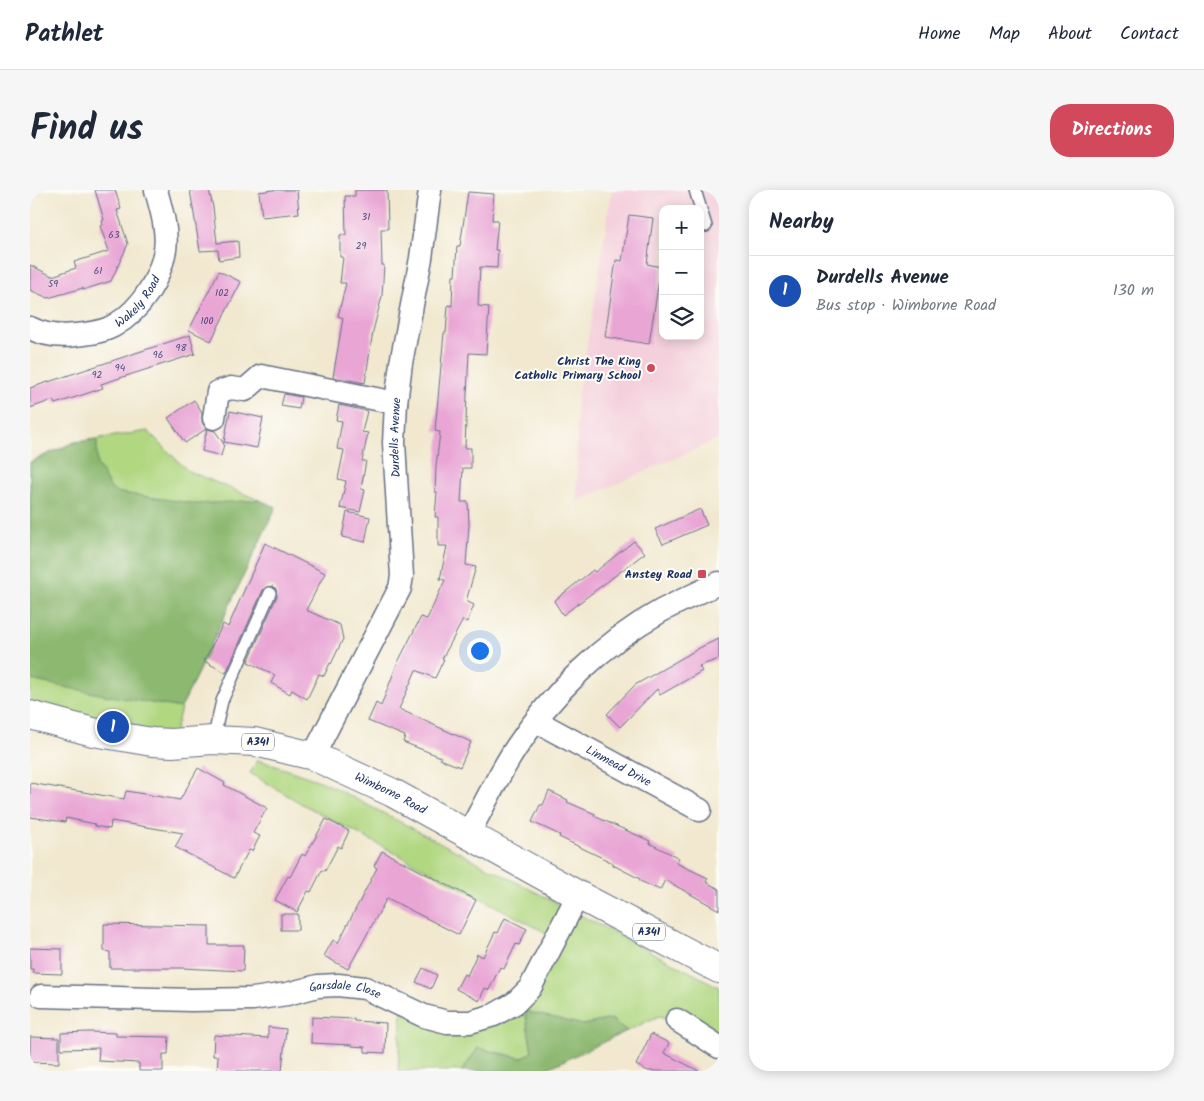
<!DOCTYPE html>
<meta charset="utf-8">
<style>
:root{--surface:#fff;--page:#f6f6f7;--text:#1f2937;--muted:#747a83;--line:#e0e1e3;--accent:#d1495b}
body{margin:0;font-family:Kalam,sans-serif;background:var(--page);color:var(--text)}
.controls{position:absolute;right:15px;top:15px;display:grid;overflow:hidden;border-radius:10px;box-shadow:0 2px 12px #0003}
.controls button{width:45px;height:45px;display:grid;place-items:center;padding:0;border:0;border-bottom:1px solid var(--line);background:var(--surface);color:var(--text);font:25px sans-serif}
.you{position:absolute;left:449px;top:460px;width:18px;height:18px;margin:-12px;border:4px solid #fff;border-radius:50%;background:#1a73e8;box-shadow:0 0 0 8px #1a73e833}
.badge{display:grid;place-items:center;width:32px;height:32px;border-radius:50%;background:var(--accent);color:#fff;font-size:16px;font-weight:700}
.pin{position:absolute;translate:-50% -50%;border:2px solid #fff;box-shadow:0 1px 5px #0006}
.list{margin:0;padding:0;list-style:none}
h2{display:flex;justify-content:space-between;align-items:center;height:65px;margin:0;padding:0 20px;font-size:21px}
h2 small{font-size:16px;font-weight:400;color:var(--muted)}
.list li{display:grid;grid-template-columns:32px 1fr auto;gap:15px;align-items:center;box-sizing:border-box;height:70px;padding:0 20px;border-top:1px solid var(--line)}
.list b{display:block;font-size:19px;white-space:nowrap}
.list p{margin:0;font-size:16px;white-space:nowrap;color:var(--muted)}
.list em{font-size:16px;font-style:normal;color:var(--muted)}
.icon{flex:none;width:28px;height:28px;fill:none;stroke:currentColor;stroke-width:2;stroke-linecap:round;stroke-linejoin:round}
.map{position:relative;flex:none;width:689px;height:881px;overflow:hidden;border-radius:20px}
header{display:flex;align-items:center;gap:30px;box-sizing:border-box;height:70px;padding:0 25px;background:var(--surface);border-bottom:1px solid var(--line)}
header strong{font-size:24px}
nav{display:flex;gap:28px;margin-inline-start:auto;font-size:18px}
.intro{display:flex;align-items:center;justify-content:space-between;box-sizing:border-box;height:120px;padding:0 30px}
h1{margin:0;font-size:35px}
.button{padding:12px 22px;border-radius:20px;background:var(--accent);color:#fff;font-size:18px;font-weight:700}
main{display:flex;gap:30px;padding:0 30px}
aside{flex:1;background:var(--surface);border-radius:20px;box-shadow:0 2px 12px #0003}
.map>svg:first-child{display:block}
.built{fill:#f4cfdc;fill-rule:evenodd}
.green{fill:#b1d781;stroke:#668370}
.forest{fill:#8cb86f;stroke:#547466}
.building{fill:#e9a6d5}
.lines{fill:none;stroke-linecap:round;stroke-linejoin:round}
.service-casing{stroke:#667086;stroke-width:14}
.minor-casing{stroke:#667086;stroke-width:25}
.primary-casing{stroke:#667086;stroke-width:30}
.service{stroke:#fff;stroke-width:11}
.minor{stroke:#fff;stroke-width:22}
.primary{stroke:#fff;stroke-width:28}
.poi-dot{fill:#d1495b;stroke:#fdfcf7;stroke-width:2}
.labels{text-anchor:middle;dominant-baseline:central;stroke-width:4;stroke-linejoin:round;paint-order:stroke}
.number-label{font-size:10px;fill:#4e4d7c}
.shield{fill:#fdfcf7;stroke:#5f6c8c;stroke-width:1}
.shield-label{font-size:11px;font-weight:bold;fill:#1b2f5e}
.street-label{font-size:12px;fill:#1b2f5e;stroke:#fdfcf7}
.poi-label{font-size:12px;font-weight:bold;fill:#1b2f5e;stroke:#fdfcf7;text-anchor:end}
</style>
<header>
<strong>Pathlet</strong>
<nav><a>Home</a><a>Map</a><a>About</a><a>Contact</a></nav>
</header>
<div class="intro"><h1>Find us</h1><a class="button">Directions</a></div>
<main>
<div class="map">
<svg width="689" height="881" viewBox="0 0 689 881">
<rect width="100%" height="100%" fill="#fdfcf7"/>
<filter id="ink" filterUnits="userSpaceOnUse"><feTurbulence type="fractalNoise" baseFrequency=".02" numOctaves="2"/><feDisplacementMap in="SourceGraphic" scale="10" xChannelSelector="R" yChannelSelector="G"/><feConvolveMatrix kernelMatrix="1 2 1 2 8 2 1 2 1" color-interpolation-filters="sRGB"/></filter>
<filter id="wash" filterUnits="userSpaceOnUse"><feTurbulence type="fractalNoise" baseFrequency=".0096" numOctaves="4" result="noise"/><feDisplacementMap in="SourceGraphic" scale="20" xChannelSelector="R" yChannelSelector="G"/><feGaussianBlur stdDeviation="1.12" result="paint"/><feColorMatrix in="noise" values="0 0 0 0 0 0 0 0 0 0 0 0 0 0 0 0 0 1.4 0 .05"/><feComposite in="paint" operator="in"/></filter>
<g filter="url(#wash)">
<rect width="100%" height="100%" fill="#f1e8cf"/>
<path class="built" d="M 582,0 L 689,0 L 689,249 L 547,311 L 547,210 L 564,116 ZM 633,19 L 670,19 L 670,146 L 633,146 Z"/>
<g class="green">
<path d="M 118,241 L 158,281 L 246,317 L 151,518 L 142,553 L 0,525 L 0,272 L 45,252 Z"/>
<path d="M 228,570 L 293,592 L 689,797 L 689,857 L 647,830 L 629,826 L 597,841 L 581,829 L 553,835 L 495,822 L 502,862 L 491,868 L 448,858 L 432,881 L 368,881 L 372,816 L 394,826 L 464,825 L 526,748 L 272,614 L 220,583 Z"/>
</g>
<g class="forest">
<path d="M 67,249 L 67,274 L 80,297 L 85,302 L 168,314 L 229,310 L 246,317 L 151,518 L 74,505 L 0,490 L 0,272 L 45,252 Z"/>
<path d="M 495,821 L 553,835 L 581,829 L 597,841 L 512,881 L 432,881 L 448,858 L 491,868 L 502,862 Z"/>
</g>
<g id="blocks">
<g class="building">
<path d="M 65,0 L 85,0 L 91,19 L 87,20 L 98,54 L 81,91 L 53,100 L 53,98 L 18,108 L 0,100 L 0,75 L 22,86 L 46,78 L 44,72 L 79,61 L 70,36 L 73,35 L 72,31 L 74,30 Z"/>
<path d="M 160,0 L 179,0 L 183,17 L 187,53 L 208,51 L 209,67 L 189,70 L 188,60 L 170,61 Z"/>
<path d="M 243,0 L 267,0 L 269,23 L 232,27 L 229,2 Z"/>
<path d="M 325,0 L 357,0 L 358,39 L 351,39 L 352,75 L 354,75 L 352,106 L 343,141 L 335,193 L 303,187 L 313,128 L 308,126 L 316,93 L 310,93 L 313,67 L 310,67 L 310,45 L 316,45 L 315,6 L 325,6 Z"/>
<path d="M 438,2 L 464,4 L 462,30 L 468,30 L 465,60 L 468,60 L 467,78 L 450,77 L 448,116 L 459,117 L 456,164 L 439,163 L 437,204 L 435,258 L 441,258 L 441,278 L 433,278 L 431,312 L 438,312 L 439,335 L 436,375 L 446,377 L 436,411 L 444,415 L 437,432 L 433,430 L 412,469 L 414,469 L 405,488 L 386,480 L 369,519 L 441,552 L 430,577 L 410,569 L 411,567 L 373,552 L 375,546 L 338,531 L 346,513 L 351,516 L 367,474 L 391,427 L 397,429 L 415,390 L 410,389 L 417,356 L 408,356 L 408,327 L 405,327 L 407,302 L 405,302 L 406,276 L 410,242 L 405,241 L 414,143 L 416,143 L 418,115 L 422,116 L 423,86 L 425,86 L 427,56 L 430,56 Z"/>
<path d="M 599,25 L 623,28 L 617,74 L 631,77 L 619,154 L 575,147 L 586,70 L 592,71 Z"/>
<path d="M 189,81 L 211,92 L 181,151 L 159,140 Z"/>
<path d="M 160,145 L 165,164 L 71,194 L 73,198 L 25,214 L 23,210 L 0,218 L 0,198 Z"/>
<path d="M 254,204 L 271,207 L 269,219 L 251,216 Z"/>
<path d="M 164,210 L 172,222 L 172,232 L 176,239 L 155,253 L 138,228 Z"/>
<path d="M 309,215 L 337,221 L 332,242 L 338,243 L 332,271 L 336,271 L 331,299 L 335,300 L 330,322 L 310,318 L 316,291 L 308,289 L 314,260 L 307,259 L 312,231 L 306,230 Z"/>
<path d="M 200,221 L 233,228 L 227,258 L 194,252 Z"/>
<path d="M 177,239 L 185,241 L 194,254 L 191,266 L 172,261 Z"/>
<path d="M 670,319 L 677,335 L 633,354 L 625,339 Z"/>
<path d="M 317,322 L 340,327 L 335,352 L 312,347 Z"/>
<path d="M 604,351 L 615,363 L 533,425 L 524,411 L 563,380 L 565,382 Z"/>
<path d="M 235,353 L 295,383 L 276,420 L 310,435 L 313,449 L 301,474 L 300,473 L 294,486 L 289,484 L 277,509 L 262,500 L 260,504 L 241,493 L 245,485 L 218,472 L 247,406 L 246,399 L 243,396 L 236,397 L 233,400 L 196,483 L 174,471 L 193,434 L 198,437 Z"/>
<path d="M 689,449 L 689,469 L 669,476 L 672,481 L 630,505 L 627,499 L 590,537 L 577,524 L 605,495 L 673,456 Z"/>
<path d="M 168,578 L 195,593 L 194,595 L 237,618 L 223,643 L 230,646 L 222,661 L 219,660 L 204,688 L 145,657 L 153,643 L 81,631 L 80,639 L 65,636 L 65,634 L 36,628 L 35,632 L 0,627 L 0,593 L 94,609 L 96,601 L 150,610 Z"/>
<path d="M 519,601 L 538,610 L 537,612 L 565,624 L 564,626 L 620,651 L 619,653 L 649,668 L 646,673 L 678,688 L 676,692 L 689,699 L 689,720 L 635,690 L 630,700 L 610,691 L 610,689 L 583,675 L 583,673 L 529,647 L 530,645 L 502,632 L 510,615 L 513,615 Z"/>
<path d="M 296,629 L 319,641 L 311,658 L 308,656 L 295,681 L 292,680 L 281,702 L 278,701 L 267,722 L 245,710 L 258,686 L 260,687 L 272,664 L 275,666 Z"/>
<path d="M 352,661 L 446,710 L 429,745 L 357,708 L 318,779 L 294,766 L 303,750 L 308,753 L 347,678 L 344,676 Z"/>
<rect x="251" y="724" width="17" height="16"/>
<path d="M 475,728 L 497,739 L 489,755 L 486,754 L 474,779 L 470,777 L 459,800 L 455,798 L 449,811 L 426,799 L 434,784 L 437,786 L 447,764 L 453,767 L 465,742 L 468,743 Z"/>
<path d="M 74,734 L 179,736 L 179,755 L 214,755 L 213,781 L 152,778 L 80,778 L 80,762 L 74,761 Z"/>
<path d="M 0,758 L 32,759 L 32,784 L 3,783 L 3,779 L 0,779 Z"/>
<path d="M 393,778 L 407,785 L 401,799 L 386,792 Z"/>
<path d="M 282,827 L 324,829 L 324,831 L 356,833 L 355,863 L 335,862 L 335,857 L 322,856 L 322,855 L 281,853 Z"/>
<path d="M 238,837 L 256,839 L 252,881 L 187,881 L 188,866 L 183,866 L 184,845 L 238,848 Z"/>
<path d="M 59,842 L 86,843 L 86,846 L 139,847 L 138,864 L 133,864 L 133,881 L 109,881 L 109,873 L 68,871 L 69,858 L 31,859 L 31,843 Z"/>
<path d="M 621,844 L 639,853 L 634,863 L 669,881 L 618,881 L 606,875 Z"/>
<path d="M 0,847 L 29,848 L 29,873 L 0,872 Z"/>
</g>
</g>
</g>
<g filter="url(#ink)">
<use href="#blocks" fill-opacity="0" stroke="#667086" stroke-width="1"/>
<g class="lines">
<defs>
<g id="service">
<path d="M 665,0 L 676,36"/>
<path d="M 183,550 L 192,511 L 240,403"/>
</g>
<g id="minor">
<path id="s1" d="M 0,138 C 14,145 30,147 45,145 C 58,144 74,142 85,135 C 111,120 130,89 135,60 C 138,40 131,19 126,0"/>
<path d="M 184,228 L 188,202 L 201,198 L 215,200 L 231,186 L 366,213"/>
<path id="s2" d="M 506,531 L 670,620"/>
<path id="s3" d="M 283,566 L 370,398 L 372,386 L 364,253 L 366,213 L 371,173 L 391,68 L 400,0"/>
<path d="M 438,644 C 454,616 468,585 486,558 C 522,503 573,453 631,421 C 650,411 670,402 689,393"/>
<path id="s4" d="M 11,806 L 161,810 L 223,809 L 257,804 L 288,796 L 308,795 L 335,798 L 394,826 L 417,832 L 440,832 L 464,825 L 485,813 L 500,798 L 548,705"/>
<path d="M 647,830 L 689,857"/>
</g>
<g id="primary">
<path id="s5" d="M 0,525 L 63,542 L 122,552 L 142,553 L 183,550 L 225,552 L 283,566 L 363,603 L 548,705 L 689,779"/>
</g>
</defs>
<use href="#service" class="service-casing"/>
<use href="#minor" class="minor-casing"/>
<use href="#primary" class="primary-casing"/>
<use href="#service" class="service"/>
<use href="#minor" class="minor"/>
<use href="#primary" class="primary"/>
</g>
</g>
<g class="poi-dot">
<circle cx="621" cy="178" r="5"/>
<rect x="667" y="379" width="10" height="10" rx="2.5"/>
</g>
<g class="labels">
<g class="number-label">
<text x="336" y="27">31</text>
<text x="84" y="45">63</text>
<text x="331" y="56">29</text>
<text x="68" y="81">61</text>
<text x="23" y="94">59</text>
<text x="192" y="103">102</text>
<text x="177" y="131">100</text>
<text x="151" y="158">98</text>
<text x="128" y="165">96</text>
<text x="90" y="178">94</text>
<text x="67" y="185">92</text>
</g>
<g class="shield">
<rect x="212" y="543.5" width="32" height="17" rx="4"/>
<rect x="603" y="733.5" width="32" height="17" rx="4"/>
</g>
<g class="shield-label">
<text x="228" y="552">A341</text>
<text x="619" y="742">A341</text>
</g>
<g class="street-label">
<text stroke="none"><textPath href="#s1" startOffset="121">Wakely Road</textPath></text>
<text stroke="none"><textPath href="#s3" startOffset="340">Durdells Avenue</textPath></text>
<text stroke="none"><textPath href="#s2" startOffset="94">Linmead Drive</textPath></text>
<text stroke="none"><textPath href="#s5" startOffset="374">Wimborne Road</textPath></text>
<text stroke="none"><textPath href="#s4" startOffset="306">Garsdale Close</textPath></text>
</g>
<g class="poi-label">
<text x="611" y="171">Christ The King<tspan x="611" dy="14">Catholic Primary School</tspan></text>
<text x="662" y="384">Anstey Road</text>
</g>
</g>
</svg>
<div class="controls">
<button>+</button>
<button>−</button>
<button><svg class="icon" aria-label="layers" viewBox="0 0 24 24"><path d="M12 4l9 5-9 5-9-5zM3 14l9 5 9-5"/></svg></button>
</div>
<div class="you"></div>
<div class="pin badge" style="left:83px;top:537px;background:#1a4fb4">1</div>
</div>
<aside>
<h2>Nearby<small></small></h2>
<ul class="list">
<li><span class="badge" style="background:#1a4fb4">1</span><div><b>Durdells Avenue</b><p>Bus stop · Wimborne Road</p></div><em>130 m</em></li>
</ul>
</aside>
</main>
